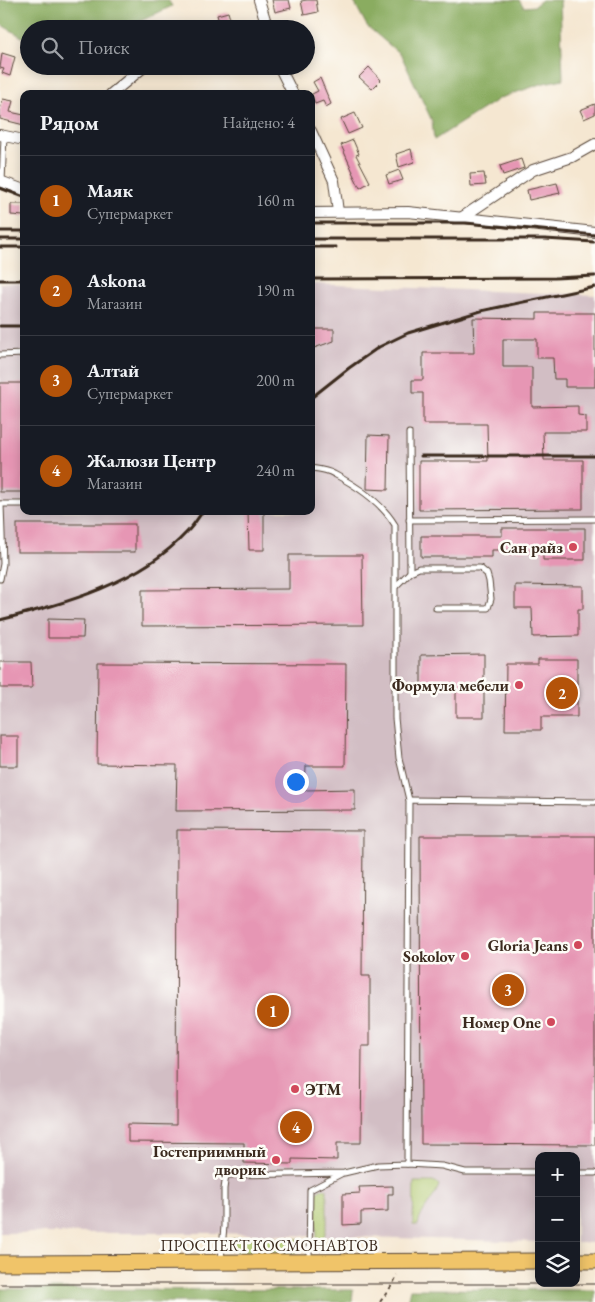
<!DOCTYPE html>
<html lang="ru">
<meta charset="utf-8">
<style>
:root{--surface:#171b24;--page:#20242c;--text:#f1f3f6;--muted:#9ea1a6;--line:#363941;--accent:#b45309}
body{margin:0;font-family:"EB Garamond",serif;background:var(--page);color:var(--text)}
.controls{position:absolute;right:15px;bottom:15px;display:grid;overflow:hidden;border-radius:10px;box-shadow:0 2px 12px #0003}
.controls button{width:45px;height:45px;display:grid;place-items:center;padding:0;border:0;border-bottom:1px solid var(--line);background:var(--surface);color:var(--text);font:25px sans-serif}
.you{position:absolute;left:295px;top:781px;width:18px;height:18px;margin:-12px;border:4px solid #fff;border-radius:50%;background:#1a73e8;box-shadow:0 0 0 8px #1a73e833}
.badge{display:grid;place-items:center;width:32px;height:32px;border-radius:50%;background:var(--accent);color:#fff;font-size:16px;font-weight:700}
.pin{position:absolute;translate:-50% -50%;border:2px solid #fff;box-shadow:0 1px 5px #0006}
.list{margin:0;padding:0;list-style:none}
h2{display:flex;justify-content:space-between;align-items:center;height:65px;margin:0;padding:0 20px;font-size:21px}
h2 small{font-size:16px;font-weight:400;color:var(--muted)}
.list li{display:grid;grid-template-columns:32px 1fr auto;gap:15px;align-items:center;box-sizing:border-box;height:90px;padding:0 20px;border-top:1px solid var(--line)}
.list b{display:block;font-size:19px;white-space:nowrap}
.list p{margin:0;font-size:16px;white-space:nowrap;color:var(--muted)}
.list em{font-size:16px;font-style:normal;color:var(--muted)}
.icon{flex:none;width:28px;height:28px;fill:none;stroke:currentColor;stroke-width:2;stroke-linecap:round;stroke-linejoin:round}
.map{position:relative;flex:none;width:595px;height:1302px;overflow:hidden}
.search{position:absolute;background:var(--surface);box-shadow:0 2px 12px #0003;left:20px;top:20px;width:295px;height:55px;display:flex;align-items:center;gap:12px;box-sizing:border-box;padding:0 18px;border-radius:28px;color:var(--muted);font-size:19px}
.panel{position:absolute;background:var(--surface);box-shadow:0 2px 12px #0003;left:20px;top:90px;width:295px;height:425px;border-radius:10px}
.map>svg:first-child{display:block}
.industrial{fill:#d2bec4}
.green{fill:#aec76d;stroke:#747846}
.forest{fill:#8aac60;stroke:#626b3f}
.building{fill:#e696b4}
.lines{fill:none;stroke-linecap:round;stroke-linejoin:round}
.service-casing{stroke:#574639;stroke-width:7}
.minor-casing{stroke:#574639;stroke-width:12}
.primary-casing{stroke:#574639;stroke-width:17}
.path{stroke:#574639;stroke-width:2;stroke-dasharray:4 4;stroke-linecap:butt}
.service{stroke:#fff;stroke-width:5}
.minor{stroke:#fff;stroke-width:10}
.primary{stroke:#f0c469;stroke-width:15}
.tram{stroke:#3b2a1e;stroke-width:1}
.rail{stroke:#3b2a1e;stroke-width:3}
.poi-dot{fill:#d1495b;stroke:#fdfcf7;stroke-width:2}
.labels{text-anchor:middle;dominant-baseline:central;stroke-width:5;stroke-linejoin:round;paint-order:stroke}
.poi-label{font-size:16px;font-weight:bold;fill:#3b2a1e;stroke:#fdfcf7;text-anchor:end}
.street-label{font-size:16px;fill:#3b2a1e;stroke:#fdfcf7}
</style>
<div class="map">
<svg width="595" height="1302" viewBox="0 0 595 1302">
<rect width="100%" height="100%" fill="#fdfcf7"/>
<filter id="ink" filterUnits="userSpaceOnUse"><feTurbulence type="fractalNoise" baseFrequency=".02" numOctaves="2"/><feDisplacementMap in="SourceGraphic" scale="10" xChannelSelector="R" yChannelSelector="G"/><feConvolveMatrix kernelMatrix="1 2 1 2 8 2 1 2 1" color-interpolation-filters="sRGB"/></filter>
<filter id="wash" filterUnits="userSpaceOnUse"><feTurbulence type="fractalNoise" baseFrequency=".0096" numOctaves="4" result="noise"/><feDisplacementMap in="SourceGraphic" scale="20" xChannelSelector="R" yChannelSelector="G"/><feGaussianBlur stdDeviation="1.12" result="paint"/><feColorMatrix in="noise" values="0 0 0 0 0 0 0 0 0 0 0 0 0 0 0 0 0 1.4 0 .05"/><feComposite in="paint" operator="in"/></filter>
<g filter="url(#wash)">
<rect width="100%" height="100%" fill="#f5e7d1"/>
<path class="industrial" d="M 0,283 L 24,284 L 24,511 L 311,511 L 311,284 L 595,295 L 595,1243 L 576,1243 L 576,1156 L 539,1156 L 539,1242 L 211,1233 L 0,1233 Z"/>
<g class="green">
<path d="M 414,1182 L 436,1182 L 439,1185 C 435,1199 421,1209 418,1225 L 413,1225 Z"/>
<path d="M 320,1189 L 327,1189 L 327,1225 L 321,1249 L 317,1246 L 316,1194 Z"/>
<path d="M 232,1238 L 302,1239 C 302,1244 301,1250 296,1253 L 236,1252 L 233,1249 Z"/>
</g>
<g class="forest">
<path d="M 0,0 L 168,0 L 172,6 L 124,29 L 29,29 L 29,41 L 0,24 Z"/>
<path d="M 353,0 L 519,0 L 524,7 L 534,6 L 542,0 L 560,0 L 563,79 L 544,83 L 500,98 L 434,140 L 432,121 L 401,55 L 367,26 Z"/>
<path d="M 0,1289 L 353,1290 L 353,1291 L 352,1302 L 0,1302 Z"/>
<path d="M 410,1289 L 595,1290 L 595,1302 L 407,1302 Z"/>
</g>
<g id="blocks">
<g class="building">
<path d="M 272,0 L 289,0 L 291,8 L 275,12 Z"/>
<path d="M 307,0 L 316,0 L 318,12 L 304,15 L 301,1 Z"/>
<path d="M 228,12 L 233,29 L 221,29 L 217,15 Z"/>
<path d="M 2,53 L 15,57 L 10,76 L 2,73 L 4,69 L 0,68 Z"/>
<path d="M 369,67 L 381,80 L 372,89 L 359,77 Z"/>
<path d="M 320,78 L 331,104 L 326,107 L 323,101 L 315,104 L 312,94 L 318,91 L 313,82 Z"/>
<path d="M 3,99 L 13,101 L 10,112 L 24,115 L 24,125 L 0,119 L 0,110 Z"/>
<path d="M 595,104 L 595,114 L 584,119 L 580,110 Z"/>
<path d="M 355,113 L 362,128 L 348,134 L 341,119 Z"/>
<path d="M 353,140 L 359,154 L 356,155 L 370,182 L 360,188 L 352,172 L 353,172 L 341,145 Z"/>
<path d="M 411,149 L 414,162 L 399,167 L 396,154 Z"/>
<path d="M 521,159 L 524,168 L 503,175 L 500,166 Z"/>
<path d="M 399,170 L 403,180 L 389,184 L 386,175 Z"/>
<path d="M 484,173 L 486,185 L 471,186 L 470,174 Z"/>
<path d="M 557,183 L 560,193 L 529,200 L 527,190 Z"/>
<path d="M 11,204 L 24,204 L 24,216 L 11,215 Z"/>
<path d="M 537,313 L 595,313 L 595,387 L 565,387 L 565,379 L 554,379 L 553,358 L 537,358 L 537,339 L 503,339 L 503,367 L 532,367 L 532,407 L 578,406 L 578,415 L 586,416 L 586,432 L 543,432 L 544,460 L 583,460 L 583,509 L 419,510 L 419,461 L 488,461 L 487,424 L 423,424 L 423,393 L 412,393 L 412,380 L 423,380 L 423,353 L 474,353 L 473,318 L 537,319 Z"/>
<path d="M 311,329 L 334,329 L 334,341 L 311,349 Z"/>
<rect x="0" y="383" width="24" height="109"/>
<path d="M 368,435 L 389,436 L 388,490 L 367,489 Z"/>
<path d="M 248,511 L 264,511 L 264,550 L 249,550 Z"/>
<rect x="17" y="524" width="118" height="28"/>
<path d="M 502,528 L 585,528 L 585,560 L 543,560 L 543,550 L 492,550 L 492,557 L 421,557 L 421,536 L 502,536 Z"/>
<path d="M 289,555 L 362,555 L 363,625 L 142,626 L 142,590 L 289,589 Z"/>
<path d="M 515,585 L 583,586 L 583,609 L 578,609 L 578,636 L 533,637 L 532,608 L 515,608 Z"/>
<path d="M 48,619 L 84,620 L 83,638 L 48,638 Z"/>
<path d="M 484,654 L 484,717 L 456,717 L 456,685 L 421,685 L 421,655 Z"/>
<path d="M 538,659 L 577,659 L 577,717 L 541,717 L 541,730 L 505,730 L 506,664 L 538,664 Z"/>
<path d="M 0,662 L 31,662 L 32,688 L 0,688 Z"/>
<path d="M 98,663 L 346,664 L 345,766 L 306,766 L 305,790 L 355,789 L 355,810 L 176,811 L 177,765 L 97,764 Z"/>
<rect x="0" y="736" width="18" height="30"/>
<path d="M 177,830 L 363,831 L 362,976 L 370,976 L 370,1046 L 362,1046 L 361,1143 L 337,1143 L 337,1160 L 292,1159 L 292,1164 L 244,1163 L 244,1143 L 128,1142 L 128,1124 L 176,1125 Z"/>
<path d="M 420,836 L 595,836 L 595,1145 L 421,1144 Z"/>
<path d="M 393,1186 L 393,1194 L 388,1194 L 388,1211 L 361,1212 L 361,1224 L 343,1225 L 343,1194 L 360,1193 L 359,1187 Z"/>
</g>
</g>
</g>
<g filter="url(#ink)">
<use href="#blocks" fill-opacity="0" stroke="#574639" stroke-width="1"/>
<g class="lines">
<defs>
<g id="service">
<path d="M 2,182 L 4,136"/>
<path d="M 0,355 L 24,354"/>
<path d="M 409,433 L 410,572"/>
<path d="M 311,468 C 319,469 328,470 334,474 C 357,486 382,503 395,525 L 395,718 L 399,758 L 409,800"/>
<path d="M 0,504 L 24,504"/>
<path d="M 409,520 L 595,519"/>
<path d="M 0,579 L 3,564 L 1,504"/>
<path d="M 396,586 L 410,572 L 419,568 L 480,568 L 487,574 L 489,581 L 491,599 L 488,608 L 436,608"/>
<path d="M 407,1164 L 409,800 L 595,802"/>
<path d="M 576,1173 L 595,1173"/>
<path d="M 309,1259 L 310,1190 L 341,1174"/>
<path d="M 221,1260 L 224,1226 L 224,1189 L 226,1175 L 344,1173 L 378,1165 L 407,1164 L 442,1166 L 465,1172 L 539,1172"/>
</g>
<g id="minor">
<path d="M 259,0 L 268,29"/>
<path d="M 279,66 L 293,94"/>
<path d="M 111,94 L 145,66"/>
<path d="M 311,131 L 334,181 L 338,212"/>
<path d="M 0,135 L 24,140"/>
<path d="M 0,181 L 24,190"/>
<path d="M 311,213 L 408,212 L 595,232"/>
<path d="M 461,218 L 533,170 L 572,157 L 595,144"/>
</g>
<g id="primary">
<path d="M 576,1261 L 595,1261"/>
<path d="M 0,1263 L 539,1261"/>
</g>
</defs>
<use href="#service" class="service-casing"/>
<use href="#minor" class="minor-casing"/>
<use href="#primary" class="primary-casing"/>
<path class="path" d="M 380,1302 L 393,1284 L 397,1275"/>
<use href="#service" class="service"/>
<use href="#minor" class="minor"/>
<use href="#primary" class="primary"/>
<path class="tram" d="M 0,1284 L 595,1284"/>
<g class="rail">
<path d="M 0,188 L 24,197"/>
<path d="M 311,223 L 466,223 L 595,235"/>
<path d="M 0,231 L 24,231"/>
<path d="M 0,239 L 24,239"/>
<path d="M 311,239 L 545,239 L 594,242"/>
<path d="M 0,247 L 24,247"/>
<path d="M 311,247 L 336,247"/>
<path d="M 311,279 L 555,278 L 595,276"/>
<path d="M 0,280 L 24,280"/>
<path d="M 0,326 L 24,326"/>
<path d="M 311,398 L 349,368 L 379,347 L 408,333 L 481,311 L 595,287"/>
<path d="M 421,456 L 595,456"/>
<path d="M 0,620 C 65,603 139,584 187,532 C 193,526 198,518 203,511"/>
</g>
</g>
</g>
<g class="poi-dot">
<circle cx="573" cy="547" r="5"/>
<circle cx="519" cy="685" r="5"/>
<circle cx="578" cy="945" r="5"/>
<circle cx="465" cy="956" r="5"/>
<circle cx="551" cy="1022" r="5"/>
<circle cx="295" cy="1089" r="5"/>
<circle cx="276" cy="1160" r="5"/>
</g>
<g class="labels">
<g class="poi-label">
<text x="563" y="547">Сан райз</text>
<text x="509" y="685">Формула мебели</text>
<text x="568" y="945">Gloria Jeans</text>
<text x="455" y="956">Sokolov</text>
<text x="541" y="1022">Номер One</text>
<text x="305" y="1089" text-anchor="start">ЭТМ</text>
<text x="266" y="1151">Гостеприимный<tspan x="266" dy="18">дворик</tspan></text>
</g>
<g class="street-label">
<text x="269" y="1245">ПРОСПЕКТ КОСМОНАВТОВ</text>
</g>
</g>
</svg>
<div class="controls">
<button>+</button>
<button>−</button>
<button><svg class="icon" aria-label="layers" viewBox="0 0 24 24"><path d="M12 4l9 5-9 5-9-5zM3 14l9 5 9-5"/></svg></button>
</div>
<div class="you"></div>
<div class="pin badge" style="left:273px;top:1011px">1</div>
<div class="pin badge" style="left:562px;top:693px">2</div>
<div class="pin badge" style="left:508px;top:990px">3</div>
<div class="pin badge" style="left:296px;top:1127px">4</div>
<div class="search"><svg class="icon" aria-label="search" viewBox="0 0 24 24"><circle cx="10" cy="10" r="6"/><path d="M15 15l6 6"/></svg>Поиск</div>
<section class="panel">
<h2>Рядом<small>Найдено: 4</small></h2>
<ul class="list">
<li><span class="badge">1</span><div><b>Маяк</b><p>Супермаркет</p></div><em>160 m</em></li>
<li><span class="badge">2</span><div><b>Askona</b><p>Магазин</p></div><em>190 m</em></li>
<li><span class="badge">3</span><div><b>Алтай</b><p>Супермаркет</p></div><em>200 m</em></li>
<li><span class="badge">4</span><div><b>Жалюзи Центр</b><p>Магазин</p></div><em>240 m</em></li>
</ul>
</section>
</div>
